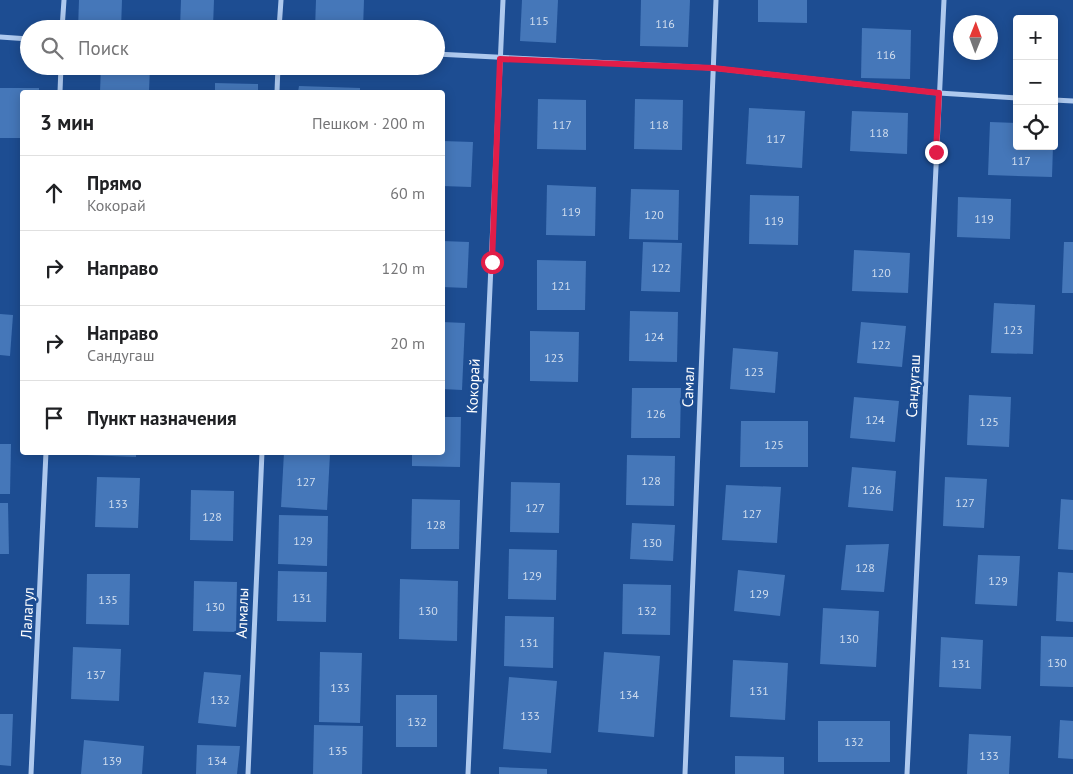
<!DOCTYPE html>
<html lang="ru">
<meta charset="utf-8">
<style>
:root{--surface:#fff;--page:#f6f6f6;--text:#202124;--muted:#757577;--line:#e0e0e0}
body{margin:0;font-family:"PT Sans",sans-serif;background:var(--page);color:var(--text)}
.controls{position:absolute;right:15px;top:15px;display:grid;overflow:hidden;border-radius:5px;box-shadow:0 2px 12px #0003}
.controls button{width:45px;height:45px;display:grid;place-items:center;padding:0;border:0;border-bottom:1px solid var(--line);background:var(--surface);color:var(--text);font:25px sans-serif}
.compass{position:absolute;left:953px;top:15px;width:45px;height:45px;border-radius:50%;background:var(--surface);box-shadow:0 2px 12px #0003;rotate:1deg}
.stop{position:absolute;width:15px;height:15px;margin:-11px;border:4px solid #e11d48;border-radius:50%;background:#fff}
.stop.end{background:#e11d48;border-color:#fff;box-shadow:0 1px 5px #0008}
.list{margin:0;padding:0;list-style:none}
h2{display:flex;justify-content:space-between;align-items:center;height:65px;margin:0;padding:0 20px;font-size:21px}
h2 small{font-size:16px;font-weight:400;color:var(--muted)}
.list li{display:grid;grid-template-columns:32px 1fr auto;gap:15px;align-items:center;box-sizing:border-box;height:75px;padding:0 20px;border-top:1px solid var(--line)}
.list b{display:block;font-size:19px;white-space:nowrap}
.list p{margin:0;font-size:16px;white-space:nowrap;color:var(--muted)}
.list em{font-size:16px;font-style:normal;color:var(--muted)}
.icon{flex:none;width:28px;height:28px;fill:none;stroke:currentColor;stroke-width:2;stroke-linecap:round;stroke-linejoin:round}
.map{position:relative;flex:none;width:1073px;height:774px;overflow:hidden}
.search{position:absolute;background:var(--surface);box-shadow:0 2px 12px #0003;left:20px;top:20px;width:425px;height:55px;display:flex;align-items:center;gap:12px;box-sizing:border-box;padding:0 18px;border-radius:28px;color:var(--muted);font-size:19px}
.panel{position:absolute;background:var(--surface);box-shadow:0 2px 12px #0003;left:20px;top:90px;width:425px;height:365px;border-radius:5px}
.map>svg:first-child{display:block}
.building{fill:#4577b9}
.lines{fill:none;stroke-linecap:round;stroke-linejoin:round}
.minor{stroke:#aec9ee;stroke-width:5}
.route{stroke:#e11d48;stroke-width:6}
.labels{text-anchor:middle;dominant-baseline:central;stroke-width:5;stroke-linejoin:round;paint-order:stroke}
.number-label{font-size:12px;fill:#d0ddee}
.street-label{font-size:15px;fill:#fff;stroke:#1d4d92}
</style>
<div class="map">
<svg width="1073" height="774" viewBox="0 0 1073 774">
<rect width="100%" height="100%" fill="#1d4d92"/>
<g class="building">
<path d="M 79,0 L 122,0 L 121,29 L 78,29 Z"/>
<path d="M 181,0 L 214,0 L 213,27 L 180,28 Z"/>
<path d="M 316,0 L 364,0 L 363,29 L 315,29 Z"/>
<path d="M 522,0 L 558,0 L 556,43 L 520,41 Z"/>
<path d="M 641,0 L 690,0 L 688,47 L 640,46 Z"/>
<path d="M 758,0 L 807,0 L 807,23 L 758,22 Z"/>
<path d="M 862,28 L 911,30 L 910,79 L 861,78 Z"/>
<path d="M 101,66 L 150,66 L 149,92 L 100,92 Z"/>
<path d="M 215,83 L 258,84 L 258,92 L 215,92 Z"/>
<path d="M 299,86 L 360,88 L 360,92 L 298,92 Z"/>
<path d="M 0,88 L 39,88 L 39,92 L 22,92 L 22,138 L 0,138 Z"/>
<path d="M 538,99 L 586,100 L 586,150 L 537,149 Z"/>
<path d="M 635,99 L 683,100 L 682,150 L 634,149 Z"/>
<path d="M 749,108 L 805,111 L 802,168 L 746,164 Z"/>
<path d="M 852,111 L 908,113 L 907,154 L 850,151 Z"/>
<path d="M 990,122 L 1017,123 L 1017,146 L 1053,146 L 1052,177 L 988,175 Z"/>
<path d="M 442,141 L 473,142 L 471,187 L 442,186 Z"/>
<path d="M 547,185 L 596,187 L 595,236 L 546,235 Z"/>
<path d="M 631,189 L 679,190 L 678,240 L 629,239 Z"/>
<path d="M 750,195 L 799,196 L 798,245 L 749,244 Z"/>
<path d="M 958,197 L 1011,199 L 1010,239 L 957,237 Z"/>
<path d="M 442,241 L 469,242 L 467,288 L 442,287 Z"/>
<path d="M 643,242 L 682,243 L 680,292 L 641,291 Z"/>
<path d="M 1064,242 L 1073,242 L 1073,293 L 1062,293 Z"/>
<path d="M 854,250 L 910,253 L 908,293 L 852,291 Z"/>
<path d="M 537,260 L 586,261 L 585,310 L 537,310 Z"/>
<path d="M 994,303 L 1035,305 L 1033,354 L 991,353 Z"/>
<path d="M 630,311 L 678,312 L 677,362 L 629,361 Z"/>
<path d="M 0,314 L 13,315 L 10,356 L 0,355 Z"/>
<path d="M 442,322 L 465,323 L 462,390 L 442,389 Z"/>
<path d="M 861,322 L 906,326 L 902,367 L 857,363 Z"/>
<path d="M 530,331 L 579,332 L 578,382 L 530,381 Z"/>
<path d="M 733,348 L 778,352 L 775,393 L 730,389 Z"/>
<path d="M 632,388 L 681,388 L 680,438 L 631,438 Z"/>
<path d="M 969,395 L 1011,397 L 1009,447 L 967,445 Z"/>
<path d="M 854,397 L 899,401 L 895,442 L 850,438 Z"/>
<path d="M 442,417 L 461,417 L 460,467 L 412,466 L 412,452 L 442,452 Z"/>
<path d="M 741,421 L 808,421 L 808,467 L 740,467 Z"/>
<path d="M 0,444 L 11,444 L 10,494 L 0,494 Z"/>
<path d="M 88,452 L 136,452 L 136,457 L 87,455 Z"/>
<path d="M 284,452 L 330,454 L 327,510 L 281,507 Z"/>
<path d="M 627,455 L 675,456 L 674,506 L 626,505 Z"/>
<path d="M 852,467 L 896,471 L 893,511 L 848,507 Z"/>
<path d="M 97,477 L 140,478 L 138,528 L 95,527 Z"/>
<path d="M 945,477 L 987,479 L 984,528 L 943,526 Z"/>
<path d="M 511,482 L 560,483 L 559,533 L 510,532 Z"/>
<path d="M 726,485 L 781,487 L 777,543 L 722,540 Z"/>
<path d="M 191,490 L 234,491 L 233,541 L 190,540 Z"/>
<path d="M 412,499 L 460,500 L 459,549 L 411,549 Z"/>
<path d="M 1061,499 L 1073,500 L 1073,550 L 1058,549 Z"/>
<path d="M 0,503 L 8,503 L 9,554 L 0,554 Z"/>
<path d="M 279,515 L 328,516 L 327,566 L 278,564 Z"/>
<path d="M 632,523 L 675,525 L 673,561 L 630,559 Z"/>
<path d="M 889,544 L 884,592 L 841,590 L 846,545 Z"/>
<path d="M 509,549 L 557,550 L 556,600 L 508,599 Z"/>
<path d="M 978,555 L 1020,556 L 1017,606 L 975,604 Z"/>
<path d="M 738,570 L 785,575 L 780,616 L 734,611 Z"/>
<path d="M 278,571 L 327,572 L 326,622 L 277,621 Z"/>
<path d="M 1058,572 L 1073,573 L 1073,622 L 1056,621 Z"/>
<path d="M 87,574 L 130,574 L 129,625 L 86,624 Z"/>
<path d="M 400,579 L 458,581 L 457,641 L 399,639 Z"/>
<path d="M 194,581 L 237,582 L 236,632 L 193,631 Z"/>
<path d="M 623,584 L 671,585 L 670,635 L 622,634 Z"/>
<path d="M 823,608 L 879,611 L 876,667 L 820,664 Z"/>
<path d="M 505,616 L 554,617 L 553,668 L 504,666 Z"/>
<path d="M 1041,636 L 1073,637 L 1073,687 L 1040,686 Z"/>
<path d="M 941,637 L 983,640 L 981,689 L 939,687 Z"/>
<path d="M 73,647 L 121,649 L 119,701 L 71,699 Z"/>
<path d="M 320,652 L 362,653 L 360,723 L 319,722 Z"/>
<path d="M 604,652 L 660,656 L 654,737 L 598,732 Z"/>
<path d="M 733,660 L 788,663 L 785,720 L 730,717 Z"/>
<path d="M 204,672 L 241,675 L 236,727 L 198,723 Z"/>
<path d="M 509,677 L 557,681 L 551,753 L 503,749 Z"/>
<rect x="396" y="695" width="41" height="52"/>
<path d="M 0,714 L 13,714 L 11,766 L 0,765 Z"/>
<path d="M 1060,720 L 1073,721 L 1073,759 L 1058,758 Z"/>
<rect x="818" y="721" width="72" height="41"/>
<path d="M 314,725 L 363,726 L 362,774 L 313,774 Z"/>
<path d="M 969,734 L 1011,736 L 1009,774 L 967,774 Z"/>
<path d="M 84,740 L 144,746 L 142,774 L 81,774 Z"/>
<path d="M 197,745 L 240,746 L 237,774 L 196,774 Z"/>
<path d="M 735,756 L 784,757 L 784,774 L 735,774 Z"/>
<path d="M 499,767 L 547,769 L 547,774 L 499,774 Z"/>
</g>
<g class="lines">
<g class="minor">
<path d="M 62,29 L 64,0"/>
<path d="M 279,29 L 281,0"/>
<path d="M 0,37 L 29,39"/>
<path d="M 436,54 L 713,68 L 939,93 L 1017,98"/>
<path d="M 60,92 L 61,66"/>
<path d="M 277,92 L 278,66"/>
<path d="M 1054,100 L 1073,101"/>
<path d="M 31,774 L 46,452"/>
<path d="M 248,774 L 262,452"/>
<path d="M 468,774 L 503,0"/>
<path d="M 685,774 L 716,0"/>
<path d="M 907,774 L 944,0"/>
</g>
</g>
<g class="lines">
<path class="route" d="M 492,262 L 500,59 L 713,68 L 939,93 L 936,152"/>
</g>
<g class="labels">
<g class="number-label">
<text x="539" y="20">115</text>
<text x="665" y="23">116</text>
<text x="886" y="54">116</text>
<text x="562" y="124">117</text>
<text x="659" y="124">118</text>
<text x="879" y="132">118</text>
<text x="776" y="138">117</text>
<text x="1021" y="160">117</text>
<text x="571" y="211">119</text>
<text x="654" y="214">120</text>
<text x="984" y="218">119</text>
<text x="774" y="220">119</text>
<text x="661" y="267">122</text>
<text x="881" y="272">120</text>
<text x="561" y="285">121</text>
<text x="1013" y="329">123</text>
<text x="654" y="336">124</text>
<text x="881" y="344">122</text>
<text x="554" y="357">123</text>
<text x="754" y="371">123</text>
<text x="656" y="413">126</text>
<text x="875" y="419">124</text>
<text x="989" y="421">125</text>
<text x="774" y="444">125</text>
<text x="651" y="480">128</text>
<text x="306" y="481">127</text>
<text x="872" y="489">126</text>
<text x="965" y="502">127</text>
<text x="118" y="503">133</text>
<text x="535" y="507">127</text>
<text x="752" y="513">127</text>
<text x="212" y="516">128</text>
<text x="436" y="524">128</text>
<text x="303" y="540">129</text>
<text x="652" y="542">130</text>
<text x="865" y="567">128</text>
<text x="532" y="575">129</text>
<text x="998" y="580">129</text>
<text x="759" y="593">129</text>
<text x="302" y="597">131</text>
<text x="108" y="599">135</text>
<text x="215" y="606">130</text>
<text x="428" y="610">130</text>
<text x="647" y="610">132</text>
<text x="849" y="638">130</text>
<text x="529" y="642">131</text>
<text x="1057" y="662">130</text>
<text x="961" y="663">131</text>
<text x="96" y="674">137</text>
<text x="340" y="687">133</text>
<text x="759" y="690">131</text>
<text x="629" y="694">134</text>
<text x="220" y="699">132</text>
<text x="530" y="715">133</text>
<text x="417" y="721">132</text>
<text x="854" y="741">132</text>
<text x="338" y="750">135</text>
<text x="989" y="755">133</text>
<text x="112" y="760">139</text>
<text x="217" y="760">134</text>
</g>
<g class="street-label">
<text transform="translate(473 386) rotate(-87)">Кокорай</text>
<text transform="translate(913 386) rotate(-87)">Сандугаш</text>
<text transform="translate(688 387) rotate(-88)">Самал</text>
<text transform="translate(27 613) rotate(-87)">Лалагул</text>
<text transform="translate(242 613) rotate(-88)">Алмалы</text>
</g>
</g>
</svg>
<div class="controls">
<button>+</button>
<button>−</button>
<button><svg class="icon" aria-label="locate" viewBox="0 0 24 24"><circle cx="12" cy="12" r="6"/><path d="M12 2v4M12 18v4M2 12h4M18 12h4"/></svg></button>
</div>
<svg class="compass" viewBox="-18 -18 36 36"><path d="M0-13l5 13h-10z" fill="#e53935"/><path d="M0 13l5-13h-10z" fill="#757577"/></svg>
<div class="stop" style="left:492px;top:262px"></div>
<div class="stop end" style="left:936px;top:152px"></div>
<div class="search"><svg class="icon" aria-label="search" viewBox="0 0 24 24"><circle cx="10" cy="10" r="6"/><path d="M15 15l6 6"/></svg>Поиск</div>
<section class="panel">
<h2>3 мин<small>Пешком · 200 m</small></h2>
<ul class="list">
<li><svg class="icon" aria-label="ahead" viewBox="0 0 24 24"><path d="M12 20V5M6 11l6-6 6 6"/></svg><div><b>Прямо</b><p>Кокорай</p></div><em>60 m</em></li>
<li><svg class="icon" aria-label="right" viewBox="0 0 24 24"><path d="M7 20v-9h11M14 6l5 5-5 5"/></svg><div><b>Направо</b></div><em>120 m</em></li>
<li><svg class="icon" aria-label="right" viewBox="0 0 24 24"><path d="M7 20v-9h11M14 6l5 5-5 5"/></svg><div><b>Направо</b><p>Сандугаш</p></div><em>20 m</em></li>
<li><svg class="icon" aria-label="arrive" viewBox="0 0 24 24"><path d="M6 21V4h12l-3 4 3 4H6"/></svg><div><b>Пункт назначения</b></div></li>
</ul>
</section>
</div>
